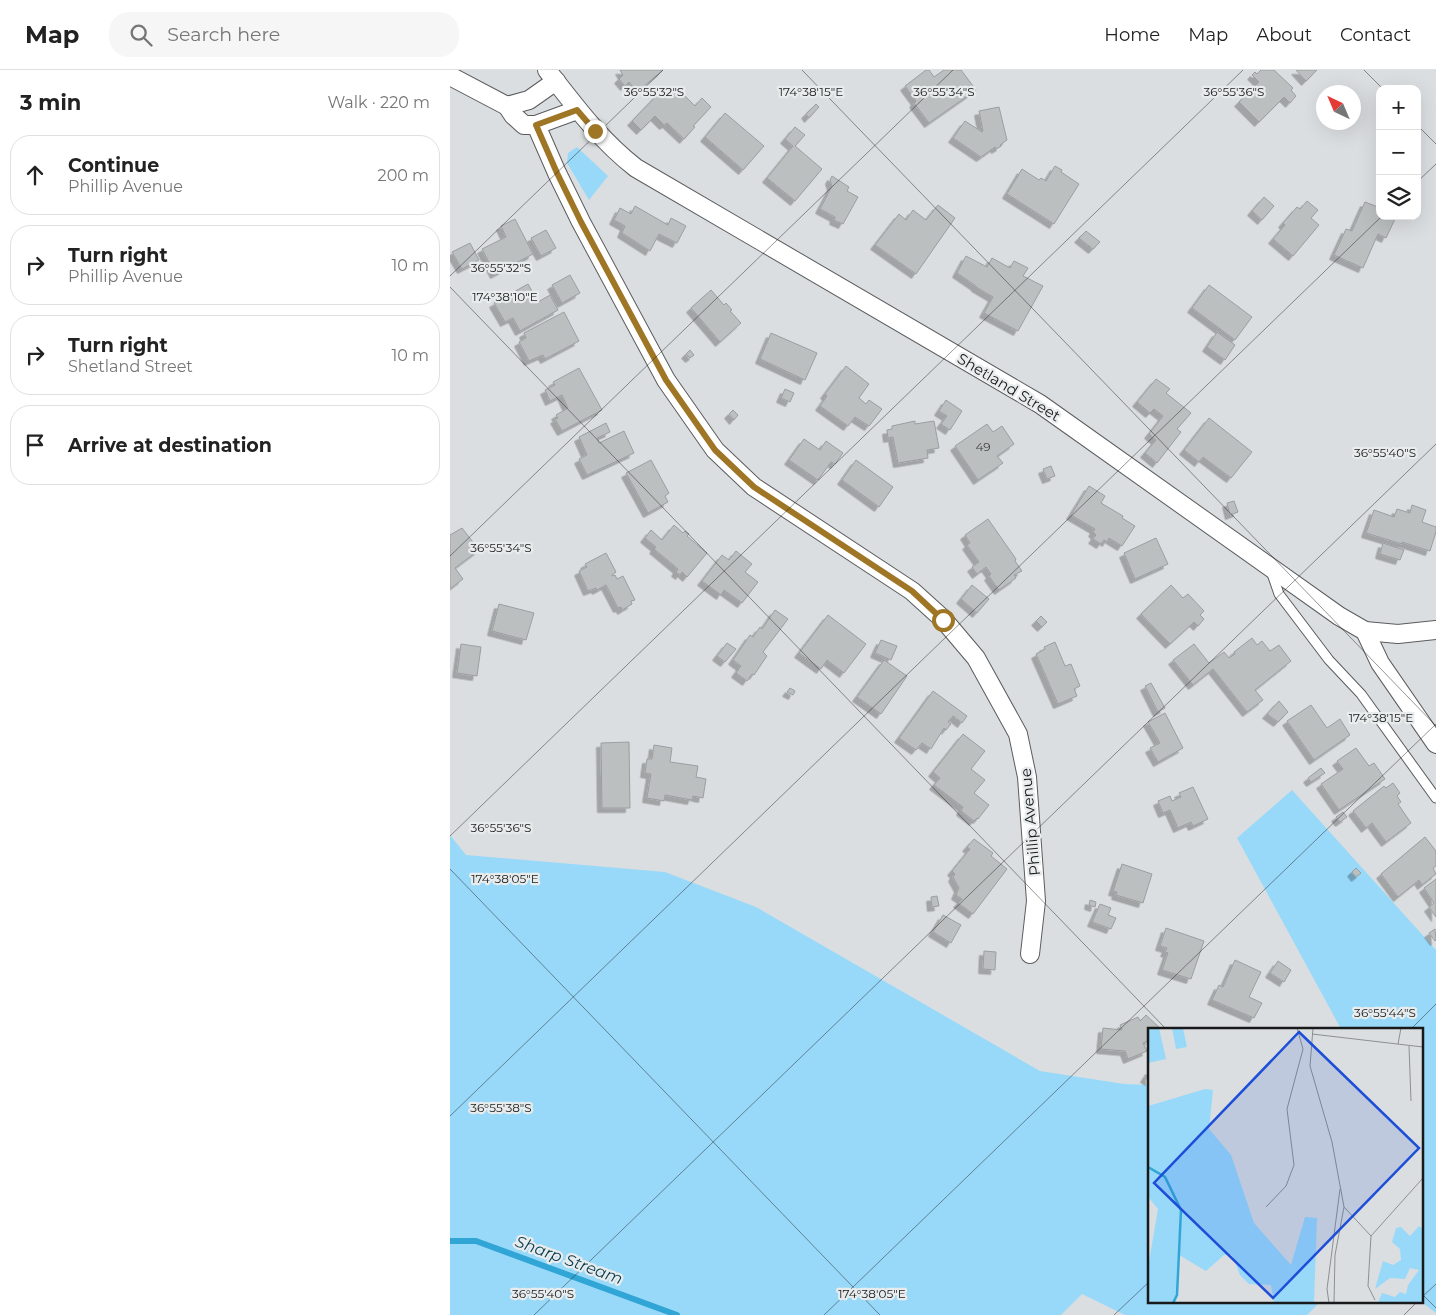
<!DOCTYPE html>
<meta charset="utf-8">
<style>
:root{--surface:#fff;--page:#f6f6f6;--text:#222;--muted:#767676;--line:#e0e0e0}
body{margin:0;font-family:Montserrat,sans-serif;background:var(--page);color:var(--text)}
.controls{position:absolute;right:15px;top:15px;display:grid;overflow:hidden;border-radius:10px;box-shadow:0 5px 20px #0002}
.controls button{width:45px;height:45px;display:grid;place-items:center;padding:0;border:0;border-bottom:1px solid var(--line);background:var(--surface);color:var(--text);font:25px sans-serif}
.compass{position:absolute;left:866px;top:15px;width:45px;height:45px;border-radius:50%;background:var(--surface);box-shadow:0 5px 20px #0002;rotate:316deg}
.stop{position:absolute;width:15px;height:15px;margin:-11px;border:4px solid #9f7625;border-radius:50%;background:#fff}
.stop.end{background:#9f7625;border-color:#fff;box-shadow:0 1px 5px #0008}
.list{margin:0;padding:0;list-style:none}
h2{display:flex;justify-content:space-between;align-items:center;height:65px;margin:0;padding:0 20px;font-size:21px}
h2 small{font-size:16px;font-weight:400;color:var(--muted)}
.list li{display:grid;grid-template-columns:32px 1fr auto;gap:15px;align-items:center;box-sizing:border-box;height:80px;margin:0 10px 10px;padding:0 10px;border:1px solid var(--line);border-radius:20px}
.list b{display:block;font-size:19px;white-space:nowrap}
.list p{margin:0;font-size:16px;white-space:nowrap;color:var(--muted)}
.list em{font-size:16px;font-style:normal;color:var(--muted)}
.icon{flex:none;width:28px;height:28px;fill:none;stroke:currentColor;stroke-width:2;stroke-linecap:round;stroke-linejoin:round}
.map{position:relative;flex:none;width:986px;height:1245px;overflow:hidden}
header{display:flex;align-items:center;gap:30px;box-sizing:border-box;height:70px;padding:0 25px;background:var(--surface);border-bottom:1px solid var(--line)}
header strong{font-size:24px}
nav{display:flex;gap:28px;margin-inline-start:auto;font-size:18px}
.search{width:350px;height:45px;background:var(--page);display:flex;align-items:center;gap:12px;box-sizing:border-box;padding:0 18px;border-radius:20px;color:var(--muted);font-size:19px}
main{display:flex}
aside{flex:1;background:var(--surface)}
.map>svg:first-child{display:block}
.green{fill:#98d9f9}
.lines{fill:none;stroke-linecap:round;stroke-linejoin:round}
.stream{stroke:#31a6d6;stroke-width:6}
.building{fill:#bcbfc0;stroke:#9b9ea0;filter:url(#shadow)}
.lane-casing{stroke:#5a5c5e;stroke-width:11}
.street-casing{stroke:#5a5c5e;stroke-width:20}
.lane{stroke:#fff;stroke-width:9}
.street{stroke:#fff;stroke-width:18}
.route{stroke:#9f7625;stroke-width:6}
.ticks{fill:none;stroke:#18191a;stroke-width:1;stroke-opacity:0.45}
.labels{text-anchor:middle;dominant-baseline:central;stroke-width:4.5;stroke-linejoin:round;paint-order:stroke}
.number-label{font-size:12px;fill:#414244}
.street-label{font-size:15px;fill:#18191a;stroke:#e8eced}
.water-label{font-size:16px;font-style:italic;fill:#05384c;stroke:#e8eced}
.inset-river{fill:none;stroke:#31a6d6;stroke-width:2.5}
.inset-road{fill:none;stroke:#8d8f91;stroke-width:1}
.view{fill:#1d4ed8;fill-opacity:0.15;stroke:#1d4ed8;stroke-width:2.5}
.inset-edge{fill:none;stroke:#18191a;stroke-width:2.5}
.ticks-label{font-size:12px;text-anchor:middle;fill:#18191a;stroke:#e8eced;stroke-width:4.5;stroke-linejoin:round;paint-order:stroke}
</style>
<header>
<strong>Map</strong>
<div class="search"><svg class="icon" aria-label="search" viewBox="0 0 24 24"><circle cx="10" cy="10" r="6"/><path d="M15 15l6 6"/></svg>Search here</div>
<nav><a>Home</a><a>Map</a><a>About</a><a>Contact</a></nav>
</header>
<main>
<aside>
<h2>3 min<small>Walk · 220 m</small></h2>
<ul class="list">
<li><svg class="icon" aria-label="ahead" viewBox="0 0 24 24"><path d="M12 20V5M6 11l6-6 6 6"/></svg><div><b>Continue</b><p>Phillip Avenue</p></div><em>200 m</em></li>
<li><svg class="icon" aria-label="right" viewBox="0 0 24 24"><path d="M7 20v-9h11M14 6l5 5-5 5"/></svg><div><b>Turn right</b><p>Phillip Avenue</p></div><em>10 m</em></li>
<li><svg class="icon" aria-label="right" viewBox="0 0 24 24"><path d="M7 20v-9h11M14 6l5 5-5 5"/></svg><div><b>Turn right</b><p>Shetland Street</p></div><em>10 m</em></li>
<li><svg class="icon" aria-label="arrive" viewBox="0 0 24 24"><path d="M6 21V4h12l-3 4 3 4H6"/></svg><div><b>Arrive at destination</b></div></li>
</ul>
</aside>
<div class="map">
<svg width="986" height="1245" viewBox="0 0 986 1245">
<defs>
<filter id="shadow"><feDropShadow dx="-4.5" dy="4.5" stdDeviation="0" flood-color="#0004"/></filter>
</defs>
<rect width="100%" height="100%" fill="#dbdee0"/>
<g class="green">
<path d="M 127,77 L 158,106 L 139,130 L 117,93 L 118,83 Z"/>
<path d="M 842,720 L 986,880 L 986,1243 L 970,1231 L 972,1231 L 972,959 L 891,959 L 787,768 Z"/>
<path d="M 0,765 L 16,785 L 215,802 L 306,837 L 590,1001 L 674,1014 L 700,1015 L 700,1231 L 871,1231 L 857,1245 L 675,1245 L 632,1224 L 611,1245 L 0,1245 Z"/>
</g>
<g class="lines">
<path class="stream" d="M 0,1171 L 26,1171 L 227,1245"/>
</g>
<g class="building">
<path d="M 213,0 L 187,22 L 179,12 L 175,16 L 169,9 L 173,5 L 170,0 Z"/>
<path d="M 476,0 L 479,0 L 484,7 L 494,0 L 511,0 L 526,20 L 479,53 L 464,33 L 466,31 L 455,16 Z"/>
<path d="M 811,0 L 824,0 L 843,18 L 841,20 L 846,26 L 840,33 L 834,27 L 809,52 L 789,32 L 809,12 L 802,5 L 805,2 L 807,4 Z"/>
<path d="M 846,0 L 867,0 L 856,11 Z"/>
<path d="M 225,16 L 245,36 L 252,28 L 261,37 L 243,56 L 245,57 L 234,69 L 217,53 L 214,55 L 205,46 L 191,60 L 182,51 L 209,23 L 213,28 Z"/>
<path d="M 366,34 L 369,37 L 359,48 L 356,44 Z"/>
<path d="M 549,37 L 557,70 L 550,75 L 551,76 L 546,79 L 545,77 L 531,87 L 503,68 L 515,51 L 532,62 L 533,61 L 529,41 Z"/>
<path d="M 275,43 L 314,76 L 293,100 L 255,67 Z"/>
<path d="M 345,57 L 355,65 L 345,76 L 372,99 L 345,131 L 317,108 L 343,76 L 335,69 Z"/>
<path d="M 605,96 L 612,100 L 611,102 L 629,114 L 604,154 L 557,124 L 572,99 L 589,110 L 591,108 L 596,111 Z"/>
<path d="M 382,106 L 399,117 L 397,121 L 408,127 L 393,154 L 384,150 L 385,147 L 370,139 L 382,116 L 380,110 Z"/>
<path d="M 814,127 L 824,136 L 812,150 L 802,141 Z"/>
<path d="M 857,131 L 868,140 L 861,148 L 869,155 L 843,186 L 823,169 L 835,155 L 833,153 L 847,137 L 850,139 Z"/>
<path d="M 915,132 L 928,137 L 930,133 L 930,146 L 942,146 L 945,149 L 936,168 L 928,164 L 913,198 L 884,185 L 896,159 L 902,161 Z"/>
<path d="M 488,135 L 505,148 L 466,204 L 425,175 L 449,144 L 456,150 L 463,140 L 476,150 Z"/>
<path d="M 185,136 L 218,155 L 221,148 L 236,156 L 227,173 L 209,164 L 200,181 L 172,163 L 175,156 L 164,150 L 170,138 L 181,144 Z"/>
<path d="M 65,149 L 83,184 L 45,204 L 32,179 L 56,167 L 51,156 Z"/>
<path d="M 96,160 L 106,178 L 91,186 L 81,168 Z"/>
<path d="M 636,161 L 650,172 L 643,179 L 629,168 Z"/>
<path d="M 20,173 L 29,190 L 12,199 L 2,182 Z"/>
<path d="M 516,186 L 537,197 L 542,188 L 560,198 L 564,191 L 578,198 L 573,206 L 593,216 L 568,261 L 534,243 L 543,227 L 526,217 L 526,216 L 507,203 Z"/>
<path d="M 120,205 L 130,223 L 112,233 L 102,215 Z"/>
<path d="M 78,214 L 88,232 L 100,225 L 108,240 L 70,261 L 63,248 L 55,252 L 44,233 Z"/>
<path d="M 759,215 L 802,247 L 785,270 L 742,238 Z"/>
<path d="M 261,220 L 274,235 L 276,233 L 282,240 L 280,241 L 291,253 L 270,272 L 241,238 Z"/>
<path d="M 114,242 L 129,271 L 95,289 L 93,285 L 79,291 L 69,272 L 76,268 L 74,263 Z"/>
<path d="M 767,262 L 785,275 L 775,290 L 757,277 Z"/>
<path d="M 321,263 L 367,283 L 355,310 L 310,289 Z"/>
<path d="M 240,280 L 244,285 L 240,288 L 236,284 Z"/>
<path d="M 396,296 L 419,314 L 409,328 L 416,334 L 419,330 L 432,339 L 419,356 L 405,347 L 398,356 L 370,336 L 377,326 L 375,324 Z"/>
<path d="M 129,298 L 152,340 L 112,361 L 105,349 L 108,348 L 106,345 L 118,338 L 112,325 L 100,331 L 95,320 L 105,315 L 103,312 Z"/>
<path d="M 706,309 L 720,319 L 716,323 L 741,343 L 727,359 L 731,362 L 707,393 L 695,383 L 706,370 L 699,364 L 713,346 L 704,339 L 700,343 L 687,332 Z"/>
<path d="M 335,319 L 344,323 L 340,332 L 331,328 Z"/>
<path d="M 496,330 L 512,341 L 500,360 L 491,354 L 497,346 L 489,341 Z"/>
<path d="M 283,340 L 288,345 L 284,350 L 279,344 Z"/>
<path d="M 759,348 L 802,382 L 781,408 L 753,387 L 749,392 L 734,380 Z"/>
<path d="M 465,351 L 465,354 L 484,351 L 489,378 L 477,380 L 478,388 L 448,393 L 443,367 L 438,368 L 437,360 L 442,359 L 442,356 Z"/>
<path d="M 156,353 L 160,362 L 147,368 L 149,373 L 174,361 L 184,383 L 137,405 L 129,389 L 137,385 L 129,367 Z"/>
<path d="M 537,354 L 543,362 L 552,356 L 564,374 L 547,386 L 553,393 L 528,410 L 505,376 Z"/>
<path d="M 354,369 L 370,380 L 376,371 L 393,383 L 385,394 L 381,392 L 368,410 L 339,390 Z"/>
<path d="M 201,390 L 219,423 L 215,426 L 218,432 L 198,443 L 176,403 Z"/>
<path d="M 406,390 L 443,417 L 429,437 L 392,410 Z"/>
<path d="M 601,396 L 605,406 L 597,409 L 593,399 Z"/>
<path d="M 639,416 L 655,426 L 651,433 L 673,446 L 672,448 L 685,456 L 672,476 L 659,468 L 657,472 L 654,470 L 651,474 L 643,469 L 646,465 L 643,462 L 645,459 L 621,445 Z"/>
<path d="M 784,431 L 788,442 L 780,445 L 777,433 Z"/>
<path d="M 962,435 L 976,440 L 972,452 L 986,457 L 986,462 L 980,481 L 952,472 L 952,474 L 916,463 L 924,440 L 944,447 L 947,439 L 960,443 Z"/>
<path d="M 538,449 L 566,489 L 565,491 L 572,501 L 564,505 L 566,508 L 549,520 L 539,506 L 541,504 L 536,497 L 527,504 L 522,497 L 529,492 L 517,475 L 520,473 L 515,465 Z"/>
<path d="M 224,455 L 233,463 L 235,461 L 239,464 L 237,466 L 257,483 L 237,507 L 232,502 L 230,505 L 226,502 L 228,499 L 204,479 L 206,477 L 195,468 L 201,460 L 212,470 Z"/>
<path d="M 12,458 L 29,480 L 5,498 L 13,509 L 0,519 L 0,465 Z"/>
<path d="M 706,468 L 718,494 L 685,509 L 674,483 Z"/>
<path d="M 933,473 L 954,480 L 950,490 L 930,484 Z"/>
<path d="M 286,481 L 302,494 L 295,502 L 308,512 L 292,533 L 274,520 L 271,525 L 252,511 L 272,485 L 279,490 Z"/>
<path d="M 156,483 L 166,502 L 162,505 L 162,506 L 165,505 L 167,509 L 173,506 L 185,530 L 181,531 L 182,534 L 172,540 L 171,537 L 168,538 L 156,515 L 147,520 L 146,518 L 138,521 L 129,501 L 137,497 L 135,494 Z"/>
<path d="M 522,515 L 539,529 L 527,543 L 511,529 Z"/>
<path d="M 721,515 L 733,528 L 738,524 L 754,541 L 750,545 L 754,549 L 748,556 L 744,552 L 720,574 L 691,544 Z"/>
<path d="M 49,534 L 84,543 L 76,570 L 42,561 Z"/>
<path d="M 325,540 L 338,549 L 313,582 L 317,586 L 304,605 L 302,604 L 297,611 L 286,603 L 291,596 L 283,590 L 300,565 L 303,567 L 310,557 L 312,559 Z"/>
<path d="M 378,545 L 416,574 L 394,603 L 377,590 L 371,599 L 349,583 Z"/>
<path d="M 591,546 L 597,552 L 592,557 L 586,551 Z"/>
<path d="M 802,568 L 807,575 L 812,571 L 820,581 L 829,575 L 841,591 L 805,620 L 813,630 L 797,642 L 763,599 L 743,615 L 723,590 L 744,574 L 759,593 L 774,582 L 779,588 L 785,584 L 784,582 Z"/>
<path d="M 431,570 L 447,576 L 441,590 L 425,583 Z"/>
<path d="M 605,572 L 615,596 L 621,594 L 630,616 L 624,619 L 627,626 L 608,634 L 586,584 L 595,579 L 594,577 Z"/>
<path d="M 277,573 L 286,579 L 275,592 L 267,586 Z"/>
<path d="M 11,574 L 31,577 L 27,606 L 7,603 Z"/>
<path d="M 434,590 L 457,606 L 431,644 L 407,627 Z"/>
<path d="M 701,613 L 715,638 L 708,642 L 695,616 Z"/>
<path d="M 340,618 L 345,621 L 343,625 L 337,622 Z"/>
<path d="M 483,621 L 517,646 L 512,653 L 503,646 L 498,652 L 501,654 L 496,660 L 494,658 L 481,679 L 472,673 L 466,680 L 449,668 Z"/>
<path d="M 829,631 L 838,642 L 828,652 L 817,644 Z"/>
<path d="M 861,635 L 877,658 L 890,649 L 900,665 L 864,690 L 837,651 Z"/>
<path d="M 715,643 L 733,678 L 708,692 L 700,678 L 710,673 L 698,652 Z"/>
<path d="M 513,664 L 535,681 L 521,699 L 535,710 L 524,723 L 539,735 L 528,749 L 527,748 L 524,751 L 511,741 L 513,737 L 484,715 L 490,708 L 483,702 Z"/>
<path d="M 179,672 L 180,738 L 152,738 L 151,673 Z"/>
<path d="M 204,675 L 222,678 L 220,692 L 248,696 L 246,707 L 256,709 L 253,728 L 243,726 L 242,730 L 215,725 L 214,731 L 197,728 L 201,704 L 195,703 L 197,689 L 202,689 Z"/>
<path d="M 906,678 L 919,696 L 924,693 L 935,709 L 889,740 L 871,714 L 893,699 L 887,691 Z"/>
<path d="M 871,698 L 875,703 L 861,712 L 858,708 Z"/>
<path d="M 943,713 L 950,723 L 947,726 L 951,732 L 948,734 L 961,753 L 936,772 L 922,753 L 916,758 L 903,741 L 934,716 L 936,718 Z"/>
<path d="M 743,717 L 758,749 L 743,756 L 741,752 L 728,758 L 720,740 L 713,743 L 708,731 L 720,726 L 722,731 L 731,727 L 729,723 Z"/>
<path d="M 893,742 L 897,747 L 890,752 L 886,747 Z"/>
<path d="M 975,767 L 986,781 L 986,796 L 983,798 L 986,804 L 972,815 L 969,810 L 948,827 L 931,804 Z"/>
<path d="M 524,769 L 543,783 L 541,786 L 557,799 L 523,844 L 508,833 L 512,829 L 506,825 L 509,818 L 503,807 L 505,804 L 502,801 L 520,779 L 517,777 Z"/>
<path d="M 672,794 L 702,804 L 693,833 L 666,825 L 667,822 L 663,821 Z"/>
<path d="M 906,798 L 911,803 L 906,807 L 902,802 Z"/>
<path d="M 986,809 L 986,847 L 979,837 L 984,833 L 974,818 Z"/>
<path d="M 487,826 L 489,836 L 482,837 L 481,827 Z"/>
<path d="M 640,830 L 646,832 L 645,837 L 639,835 Z"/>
<path d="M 650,834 L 661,838 L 658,845 L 666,848 L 661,859 L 642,852 Z"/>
<path d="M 493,845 L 511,855 L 501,873 L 483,862 Z"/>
<path d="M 716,858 L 754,871 L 741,909 L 712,900 L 718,883 L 715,882 L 717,878 L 710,876 Z"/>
<path d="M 985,859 L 986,870 L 985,871 L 979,863 Z"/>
<path d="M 534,881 L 546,882 L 545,900 L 533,899 Z"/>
<path d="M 785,890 L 811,902 L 799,927 L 812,933 L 804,948 L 762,930 L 769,915 L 773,917 Z"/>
<path d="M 828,891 L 841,900 L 834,912 L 820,903 Z"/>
<path d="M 696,945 L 711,959 L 700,959 L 700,970 L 693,973 L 697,981 L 678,989 L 675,981 L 651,979 L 653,958 L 672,960 L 670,955 L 688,947 L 690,951 Z"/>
<path d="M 700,1000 L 700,1011 L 695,1008 Z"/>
</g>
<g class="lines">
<defs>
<path id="lane" d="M 821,501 L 829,524 L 879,590 L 911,624 L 986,728"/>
<g id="street">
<path d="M 97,0 C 125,36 150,70 186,98 L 590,334 L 889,546 L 915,561 L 930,593 L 986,674"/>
<path d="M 0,6 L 57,36 L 63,45 L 74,55 L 86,55 L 127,40"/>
<path d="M 57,36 L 79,30 L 106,11"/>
<path d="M 86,55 L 107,103 L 131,152 L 216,310 L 265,380 L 304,417 L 462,521 L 493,549 L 526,588 L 568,664 L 577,707 L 586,831 L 580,884"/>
<path d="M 915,561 L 948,564 L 986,560"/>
</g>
</defs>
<use href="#lane" class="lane-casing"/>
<use href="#street" class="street-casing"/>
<use href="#lane" class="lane"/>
<use href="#street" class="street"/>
</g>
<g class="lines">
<path class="route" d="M 145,61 L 127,40 L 86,55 L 107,103 L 131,152 L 216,310 L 265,380 L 304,417 L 462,521 L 493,550"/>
</g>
<path class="ticks" d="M 352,0 L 986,656M 914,0 L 933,19M 967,55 L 986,74M 967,112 L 986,94M 0,206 L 213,0M 0,217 L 716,959M 0,486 L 503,0M 0,766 L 793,0M 0,799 L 430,1245M 961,959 L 986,934M 0,1046 L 932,146M 972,1224 L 986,1238M 972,1227 L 986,1214M 84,1245 L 986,374M 374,1245 L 986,654M 664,1245 L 700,1211M 954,1245 L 968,1231"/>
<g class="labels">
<g class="number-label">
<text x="533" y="376">49</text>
</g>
<g class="street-label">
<text transform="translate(559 317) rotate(31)">Shetland Street</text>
<text transform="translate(580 752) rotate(-95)">Phillip Avenue</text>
</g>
<g class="water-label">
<text transform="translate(119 1190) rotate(20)">Sharp Stream</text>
</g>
</g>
<g transform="translate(698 958)">
<rect width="275" height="275" fill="#dbdee0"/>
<path d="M 0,0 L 11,0 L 18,31 L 0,35 ZM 24,0 L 35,0 L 39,19 L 28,21 ZM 57,61 L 65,62 L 61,101 L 83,127 L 106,195 L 143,237 L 157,189 L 169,190 L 166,275 L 126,275 L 123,257 L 101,256 L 92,247 L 84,227 L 76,227 L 58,243 L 31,227 L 28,275 L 0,275 L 0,239 L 10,181 L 0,169 L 0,78 ZM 271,198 L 275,201 L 275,275 L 230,275 L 234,265 L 247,269 L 252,264 L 258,266 L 260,257 L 271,242 L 262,240 L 257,251 L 242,250 L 227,261 L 235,233 L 245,237 L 253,232 L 252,221 L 244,214 L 248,200 L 253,199 L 262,208 Z" fill="#98d9f9"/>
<path class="inset-river" d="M 0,139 L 17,149 L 33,182 L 29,267 L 25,275"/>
<path class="inset-road" d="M 165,0 L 162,38 L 184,114 L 196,179 L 187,227 L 186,275M 164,6 L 275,19M 250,16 L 253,0M 261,18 L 263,73M 118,179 L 138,158 L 146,137 L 139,81 L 155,21 L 149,0M 196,179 L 223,208 L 220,258 L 227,272M 223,208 L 275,150M 181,275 L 179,261 L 192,161"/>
<path class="view" d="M 151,4 L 271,120 L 125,270 L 6,155 Z"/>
<rect width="275" height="275" class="inset-edge"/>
</g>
<g class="ticks-label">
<text x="204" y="26">36°55'32"S</text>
<text x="494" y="26">36°55'34"S</text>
<text x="784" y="26">36°55'36"S</text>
<text x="361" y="26">174°38'15"E</text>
<text x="51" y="202">36°55'32"S</text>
<text x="55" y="231">174°38'10"E</text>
<text x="935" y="387">36°55'40"S</text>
<text x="51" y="482">36°55'34"S</text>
<text x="931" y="652">174°38'15"E</text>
<text x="51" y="762">36°55'36"S</text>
<text x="55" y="813">174°38'05"E</text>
<text x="935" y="947">36°55'44"S</text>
<text x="51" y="1042">36°55'38"S</text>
<text x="422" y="1228">174°38'05"E</text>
<text x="93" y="1228">36°55'40"S</text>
</g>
</svg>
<div class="controls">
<button>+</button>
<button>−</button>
<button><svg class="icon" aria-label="layers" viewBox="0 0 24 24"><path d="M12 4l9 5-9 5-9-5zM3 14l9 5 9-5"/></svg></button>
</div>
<svg class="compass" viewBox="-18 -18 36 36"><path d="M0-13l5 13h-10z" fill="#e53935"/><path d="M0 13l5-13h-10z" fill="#767676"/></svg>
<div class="stop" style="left:493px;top:550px"></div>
<div class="stop end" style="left:145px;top:61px"></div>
</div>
</main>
